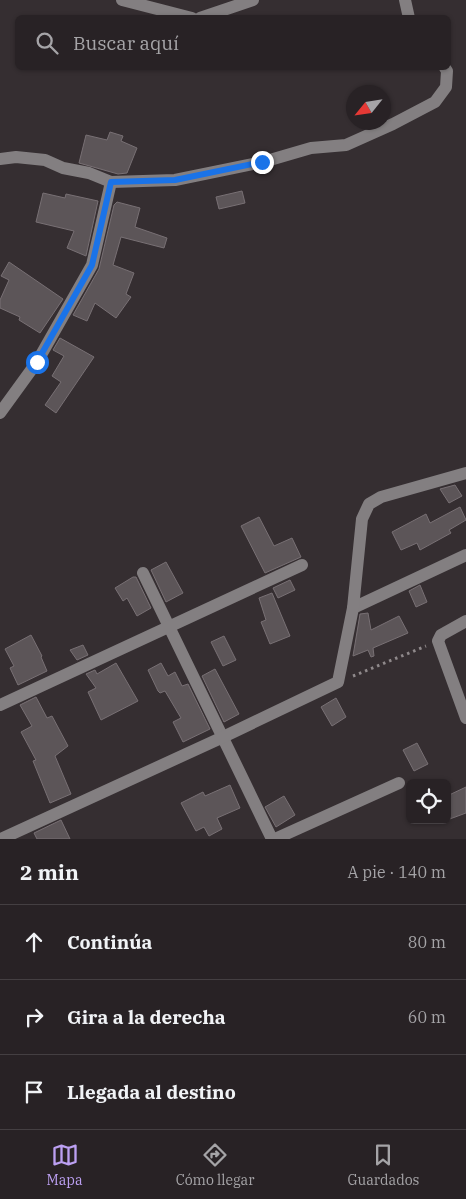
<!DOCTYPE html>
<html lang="es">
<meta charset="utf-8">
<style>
:root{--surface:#282225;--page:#302a2d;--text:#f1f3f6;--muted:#a5a4a7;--line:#443f42;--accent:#bca0f2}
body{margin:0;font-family:"IBM Plex Serif",serif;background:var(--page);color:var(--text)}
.controls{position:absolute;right:15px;bottom:15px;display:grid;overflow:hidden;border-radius:8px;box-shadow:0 1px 4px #0004}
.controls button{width:45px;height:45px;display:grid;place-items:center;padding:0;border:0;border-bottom:1px solid var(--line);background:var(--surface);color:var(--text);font:25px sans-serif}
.compass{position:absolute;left:346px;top:85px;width:45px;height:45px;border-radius:50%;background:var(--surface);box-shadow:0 1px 4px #0004;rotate:240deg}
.stop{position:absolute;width:15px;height:15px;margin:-11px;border:4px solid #1a73e8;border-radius:50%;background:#fff}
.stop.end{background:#1a73e8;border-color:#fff;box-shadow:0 1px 5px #0008}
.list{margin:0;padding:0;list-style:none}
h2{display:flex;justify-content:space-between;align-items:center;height:65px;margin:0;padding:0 20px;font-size:21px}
h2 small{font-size:16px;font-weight:400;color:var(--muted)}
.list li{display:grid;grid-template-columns:32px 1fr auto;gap:15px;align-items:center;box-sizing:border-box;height:75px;padding:0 20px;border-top:1px solid var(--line)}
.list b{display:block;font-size:19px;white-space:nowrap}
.list em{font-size:16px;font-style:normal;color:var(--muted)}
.icon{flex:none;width:28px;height:28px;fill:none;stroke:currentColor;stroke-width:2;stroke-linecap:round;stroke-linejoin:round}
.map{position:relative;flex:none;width:466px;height:839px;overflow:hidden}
.search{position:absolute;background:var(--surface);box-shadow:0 1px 4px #0004;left:15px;right:15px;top:15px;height:55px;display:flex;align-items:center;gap:12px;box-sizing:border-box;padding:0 18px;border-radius:8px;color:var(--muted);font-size:19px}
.sheet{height:290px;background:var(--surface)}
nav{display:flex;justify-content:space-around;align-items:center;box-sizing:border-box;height:70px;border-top:1px solid var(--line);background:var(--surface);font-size:14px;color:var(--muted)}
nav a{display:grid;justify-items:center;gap:2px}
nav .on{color:var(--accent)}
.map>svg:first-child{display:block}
.building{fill:#5c5558;stroke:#787074}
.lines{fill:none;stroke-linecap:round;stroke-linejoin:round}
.path{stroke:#8f898b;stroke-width:3;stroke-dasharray:2.5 4;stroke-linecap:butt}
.minor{stroke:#837f81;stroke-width:12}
.route{stroke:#1a73e8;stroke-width:6}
</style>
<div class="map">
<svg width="466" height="839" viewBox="0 0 466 839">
<rect width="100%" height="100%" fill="#352e31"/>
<g class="building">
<path d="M 110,132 L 123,136 L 121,141 L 137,148 L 127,173 L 118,174 L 79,163 L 86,135 L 107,140 Z"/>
<path d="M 242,191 L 245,203 L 219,209 L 216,197 Z"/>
<path d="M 43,193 L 65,198 L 66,194 L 98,201 L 86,256 L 67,248 L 74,231 L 36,222 Z"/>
<path d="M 117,202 L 140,208 L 135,227 L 167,238 L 164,248 L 121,237 L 113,265 L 134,273 L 126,294 L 131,297 L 116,318 L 95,303 L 87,321 L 73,315 L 99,269 L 114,205 Z"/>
<path d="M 9,262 L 63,299 L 40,333 L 19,320 L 20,317 L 0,308 L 0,300 L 9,280 L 1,276 Z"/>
<path d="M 60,338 L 94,357 L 56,413 L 45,405 L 61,382 L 52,376 L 64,356 L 53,350 Z"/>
<path d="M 455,485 L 462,496 L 449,503 L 440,489 Z"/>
<path d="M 460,507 L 466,520 L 449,530 L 451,533 L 420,550 L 417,543 L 401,550 L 392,532 L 426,514 L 430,523 Z"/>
<path d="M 259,517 L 274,546 L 292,538 L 301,557 L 265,573 L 241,526 Z"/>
<path d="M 166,562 L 183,593 L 166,602 L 151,570 Z"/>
<path d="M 133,577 L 136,577 L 151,608 L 137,616 L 127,598 L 123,601 L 115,588 Z"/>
<path d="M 290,580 L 295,590 L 278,598 L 273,588 Z"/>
<path d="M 420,585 L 427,602 L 416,607 L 409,591 Z"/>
<path d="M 272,593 L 290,636 L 270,644 L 261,622 L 266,620 L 259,598 Z"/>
<path d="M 368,613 L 371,630 L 399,616 L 408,633 L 373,648 L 374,656 L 371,657 L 368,650 L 353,656 L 360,614 Z"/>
<path d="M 31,635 L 42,656 L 41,657 L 47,671 L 18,685 L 10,668 L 14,666 L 5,649 Z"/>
<path d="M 224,636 L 236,660 L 223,666 L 211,642 Z"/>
<path d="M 83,645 L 88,655 L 77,660 L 70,650 Z"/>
<path d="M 116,663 L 138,701 L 101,720 L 88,692 L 96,688 L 86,674 L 95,670 L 97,674 Z"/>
<path d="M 161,663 L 168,676 L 175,672 L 182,686 L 188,684 L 210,729 L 183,742 L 173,722 L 181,718 L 165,691 L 160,693 L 158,691 L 148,670 Z"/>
<path d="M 215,669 L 239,714 L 224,722 L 202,676 Z"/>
<path d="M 36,697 L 47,718 L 52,716 L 68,746 L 55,756 L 71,794 L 50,803 L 33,761 L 36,760 L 21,732 L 32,726 L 20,705 Z"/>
<path d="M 336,698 L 346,717 L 332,726 L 321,707 Z"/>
<path d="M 417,743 L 428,764 L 414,771 L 403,750 Z"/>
<path d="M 230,785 L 240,808 L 217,818 L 222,829 L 209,836 L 204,827 L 196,831 L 181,803 L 203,792 L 205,796 Z"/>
<path d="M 466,787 L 466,813 L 447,820 L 447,796 Z"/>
<path d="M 284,796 L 295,815 L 276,827 L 265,807 Z"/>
<path d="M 61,820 L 70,839 L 37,839 L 34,833 Z"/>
</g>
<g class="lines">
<path class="path" d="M 353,676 L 426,646"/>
<g class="minor">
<path d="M 122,0 L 192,18"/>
<path d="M 405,0 L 409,18"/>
<path d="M 200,18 L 253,0"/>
<path d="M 0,159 L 16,157 L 45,160 L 63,168 L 89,173 L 111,182 L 175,180 L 263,162 L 311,148 L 346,145 L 393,124 L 435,102 L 446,87 L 447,71 L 445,68"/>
<path d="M 0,413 L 37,362 L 92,265 L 111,182"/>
<path d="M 143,573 L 272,839"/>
<path d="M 353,608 L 466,555"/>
<path d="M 466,621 L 441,635 L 438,641 L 466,718"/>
<path d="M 0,705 L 302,565"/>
<path d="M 1,839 L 221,738 L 338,682 L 353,608 L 362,519 L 369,504 L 381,497 L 466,473"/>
<path d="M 275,839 L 399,783"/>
</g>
</g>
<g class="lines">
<path class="route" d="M 37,362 L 92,265 L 111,182 L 175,180 L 262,162"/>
</g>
</svg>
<div class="controls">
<button><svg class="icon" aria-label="locate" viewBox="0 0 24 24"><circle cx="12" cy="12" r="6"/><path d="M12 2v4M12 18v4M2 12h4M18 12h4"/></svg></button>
</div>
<svg class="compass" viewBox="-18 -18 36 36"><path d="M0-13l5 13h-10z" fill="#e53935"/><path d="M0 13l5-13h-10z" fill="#a5a4a7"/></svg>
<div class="stop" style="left:37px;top:362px"></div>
<div class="stop end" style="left:262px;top:162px"></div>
<div class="search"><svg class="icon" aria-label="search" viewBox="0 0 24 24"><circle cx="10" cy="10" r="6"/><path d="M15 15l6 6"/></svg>Buscar aquí</div>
</div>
<section class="sheet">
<h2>2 min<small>A pie · 140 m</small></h2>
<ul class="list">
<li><svg class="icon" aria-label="ahead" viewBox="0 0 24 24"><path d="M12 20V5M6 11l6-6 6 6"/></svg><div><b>Continúa</b></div><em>80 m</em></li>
<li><svg class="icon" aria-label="right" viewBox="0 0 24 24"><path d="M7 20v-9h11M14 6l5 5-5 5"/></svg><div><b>Gira a la derecha</b></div><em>60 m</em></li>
<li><svg class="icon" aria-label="arrive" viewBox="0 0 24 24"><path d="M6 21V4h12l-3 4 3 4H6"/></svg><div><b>Llegada al destino</b></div></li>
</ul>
</section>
<nav>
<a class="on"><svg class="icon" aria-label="map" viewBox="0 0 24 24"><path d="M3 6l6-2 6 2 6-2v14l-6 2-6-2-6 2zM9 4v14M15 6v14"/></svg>Mapa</a>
<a><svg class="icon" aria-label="directions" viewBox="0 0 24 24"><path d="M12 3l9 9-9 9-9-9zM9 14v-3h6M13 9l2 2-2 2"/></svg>Cómo llegar</a>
<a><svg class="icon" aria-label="saved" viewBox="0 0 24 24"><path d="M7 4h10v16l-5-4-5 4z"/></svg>Guardados</a>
</nav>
